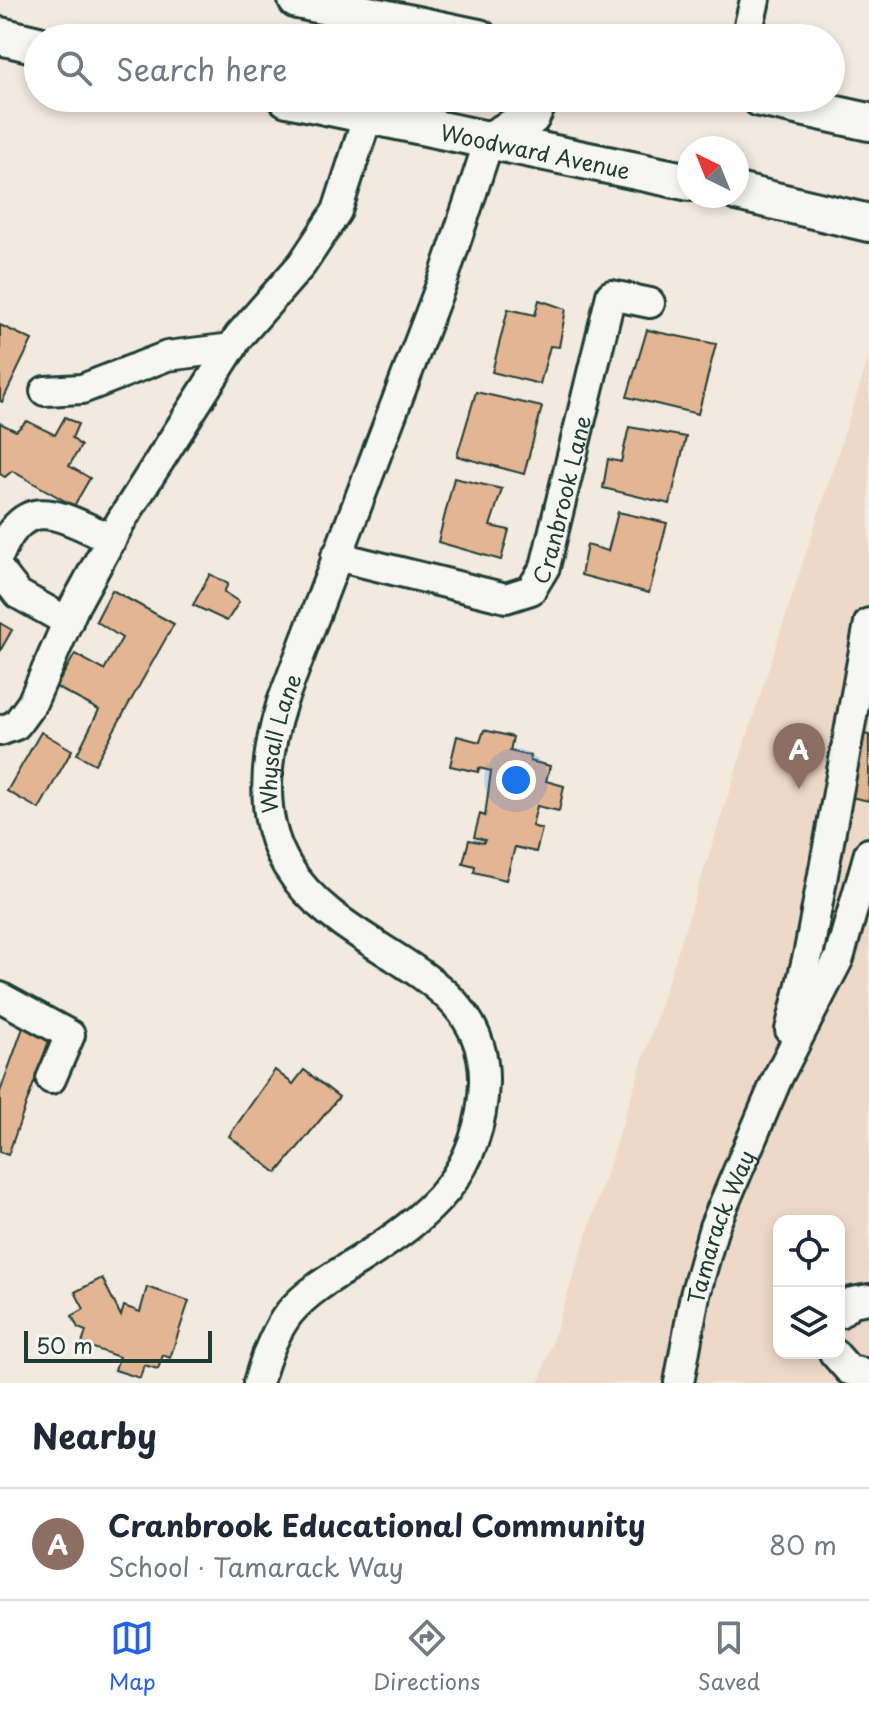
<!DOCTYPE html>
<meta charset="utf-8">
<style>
:root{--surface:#fff;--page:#f6f6f7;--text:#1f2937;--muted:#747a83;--line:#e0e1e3;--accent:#2563eb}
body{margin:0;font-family:"Playpen Sans",sans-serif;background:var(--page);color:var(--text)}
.controls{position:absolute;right:24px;bottom:24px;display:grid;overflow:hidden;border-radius:16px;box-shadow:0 4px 12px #0003}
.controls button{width:72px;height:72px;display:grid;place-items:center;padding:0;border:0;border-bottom:2px solid var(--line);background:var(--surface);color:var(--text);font:40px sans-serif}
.compass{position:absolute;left:677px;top:136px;width:72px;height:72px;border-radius:50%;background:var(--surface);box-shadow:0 4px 12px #0003;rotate:317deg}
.scale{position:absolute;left:24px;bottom:20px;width:188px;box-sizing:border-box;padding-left:8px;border:4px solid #1f3d34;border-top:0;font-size:22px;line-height:28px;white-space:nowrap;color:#1f3d34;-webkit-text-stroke:6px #f6f6f2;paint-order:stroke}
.you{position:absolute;left:516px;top:780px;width:28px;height:28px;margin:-20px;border:6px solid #fff;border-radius:50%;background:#1a73e8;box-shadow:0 0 0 12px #1a73e833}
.badge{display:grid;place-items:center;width:52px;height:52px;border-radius:50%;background:var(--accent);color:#fff;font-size:26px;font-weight:700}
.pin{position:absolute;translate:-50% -66px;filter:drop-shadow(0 2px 4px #0008)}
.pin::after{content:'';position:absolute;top:42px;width:28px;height:24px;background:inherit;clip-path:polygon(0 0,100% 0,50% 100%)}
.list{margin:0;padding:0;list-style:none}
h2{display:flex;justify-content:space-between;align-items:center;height:104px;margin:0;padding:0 32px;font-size:34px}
h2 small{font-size:26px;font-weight:400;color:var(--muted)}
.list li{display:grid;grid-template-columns:52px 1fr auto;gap:24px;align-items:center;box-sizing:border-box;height:112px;padding:0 32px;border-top:2px solid var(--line)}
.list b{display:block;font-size:30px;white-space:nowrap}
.list p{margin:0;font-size:26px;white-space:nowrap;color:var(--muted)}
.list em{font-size:26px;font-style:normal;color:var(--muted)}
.icon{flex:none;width:44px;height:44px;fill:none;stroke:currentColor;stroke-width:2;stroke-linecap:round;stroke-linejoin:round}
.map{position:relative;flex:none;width:869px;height:1383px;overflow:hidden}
.search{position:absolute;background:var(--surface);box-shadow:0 4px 12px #0003;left:24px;right:24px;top:24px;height:88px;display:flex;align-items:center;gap:20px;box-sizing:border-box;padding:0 28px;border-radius:44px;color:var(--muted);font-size:30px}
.sheet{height:216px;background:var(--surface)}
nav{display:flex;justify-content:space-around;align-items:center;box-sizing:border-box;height:112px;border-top:2px solid var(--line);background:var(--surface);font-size:22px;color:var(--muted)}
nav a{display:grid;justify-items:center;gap:4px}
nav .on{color:var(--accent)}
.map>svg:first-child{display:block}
.built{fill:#eed9c8;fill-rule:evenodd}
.building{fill:#e3b593;stroke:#1f3d34;stroke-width:2}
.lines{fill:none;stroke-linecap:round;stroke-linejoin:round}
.minor-casing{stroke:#1f3d34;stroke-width:34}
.major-casing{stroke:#1f3d34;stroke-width:42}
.minor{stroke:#f6f6f2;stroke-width:28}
.major{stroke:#f6f6f2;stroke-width:36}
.labels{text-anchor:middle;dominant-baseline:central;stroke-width:6;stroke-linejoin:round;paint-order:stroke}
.street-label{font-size:22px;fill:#1f3d34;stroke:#f6f6f2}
</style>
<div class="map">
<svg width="869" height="1383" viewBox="0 0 869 1383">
<rect width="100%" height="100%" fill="#f2e9df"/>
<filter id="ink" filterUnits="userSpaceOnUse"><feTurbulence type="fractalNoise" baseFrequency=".0125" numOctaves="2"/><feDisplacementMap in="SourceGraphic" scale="16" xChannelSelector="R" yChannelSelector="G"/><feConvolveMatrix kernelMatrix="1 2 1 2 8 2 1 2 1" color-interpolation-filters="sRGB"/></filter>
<g filter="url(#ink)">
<path class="built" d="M 869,357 L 869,1383 L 539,1383 ZM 779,1221 L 839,1221 L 839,1353 L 779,1353 Z"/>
<g class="building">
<path d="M 539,300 L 566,309 L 559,347 L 550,346 L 540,384 L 492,372 L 508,309 L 535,315 Z"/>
<path d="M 0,325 L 32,340 L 2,402 L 0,401 Z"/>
<path d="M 647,330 L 716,344 L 698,414 L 627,397 Z"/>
<path d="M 476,392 L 542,407 L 524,474 L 457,456 Z"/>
<path d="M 65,417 L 78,424 L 72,438 L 81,446 L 69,466 L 90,478 L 74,506 L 12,471 L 5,477 L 0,474 L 0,423 L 16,431 L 27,421 L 55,435 Z"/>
<path d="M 629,427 L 686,437 L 670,504 L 603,488 L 608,459 L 621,462 Z"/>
<path d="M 454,478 L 502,489 L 490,526 L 509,530 L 501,560 L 438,542 Z"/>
<path d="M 618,512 L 667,523 L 649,593 L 581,575 L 587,545 L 608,551 Z"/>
<path d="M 210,574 L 228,584 L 224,592 L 239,602 L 227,621 L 193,605 Z"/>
<path d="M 112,590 L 174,624 L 95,764 L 77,754 L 99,710 L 56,687 L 75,654 L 104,670 L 122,638 L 96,621 Z"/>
<path d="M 0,623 L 12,630 L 0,651 Z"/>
<path d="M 484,730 L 513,737 L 510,751 L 531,756 L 530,761 L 550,766 L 546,781 L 564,786 L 559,811 L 537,806 L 532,826 L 542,829 L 536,852 L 515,847 L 506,880 L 474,872 L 475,866 L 463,863 L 469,840 L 483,843 L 485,840 L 474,837 L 480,814 L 485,816 L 491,771 L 479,768 L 478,772 L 450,766 L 457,736 L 480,742 Z"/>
<path d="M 41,732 L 72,750 L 39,809 L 7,791 Z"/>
<path d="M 859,733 L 869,735 L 869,801 L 846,796 Z"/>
<path d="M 25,1022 L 52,1032 L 8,1155 L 0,1152 L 0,1092 Z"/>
<path d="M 275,1070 L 293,1084 L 304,1070 L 339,1097 L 277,1173 L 229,1136 Z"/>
<path d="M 102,1278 L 121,1316 L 124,1306 L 140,1312 L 147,1287 L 189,1301 L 170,1358 L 163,1355 L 158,1369 L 144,1365 L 140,1378 L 115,1370 L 119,1357 L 82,1344 L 86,1331 L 78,1328 L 72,1316 L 84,1309 L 75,1292 Z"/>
</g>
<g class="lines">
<defs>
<g id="minor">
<path d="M 746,38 L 755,0"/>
<path d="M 45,391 L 82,389 L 167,356 L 232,348"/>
<path d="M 0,553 C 27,489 64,519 112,539"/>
<path id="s1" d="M 336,556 L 506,598 L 531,590 L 545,567 L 611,295 L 650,303"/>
<path d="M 0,571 L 18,594 L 68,622"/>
<path d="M 0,731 L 16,725 L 32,703 L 75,605 L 121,521 L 239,336 L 302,264 L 337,211 L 368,115"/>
<path d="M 0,997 L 70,1035 L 51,1079"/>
<path d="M 790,1030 L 809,951 L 869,623"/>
<path d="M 839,1313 L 852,1302 L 869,1299"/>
<path d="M 834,1353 L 849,1370 L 869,1374"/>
<path id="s2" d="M 258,1383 C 265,1358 274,1332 290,1312 C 309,1290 334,1276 358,1261 C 430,1216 481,1174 484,1082 C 488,920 199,966 282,702 L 444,277 L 489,141"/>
<path id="s3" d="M 679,1383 L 695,1295 L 714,1227 L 778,1077 L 839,958 L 869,853"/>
</g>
<g id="major">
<path d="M 297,0 L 479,38"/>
<path d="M 0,36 L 38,45"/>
<path id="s4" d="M 287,98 L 689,182"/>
<path d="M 760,98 L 869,122"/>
<path d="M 489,141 L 531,117 L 540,98"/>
<path d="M 737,192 L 869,223"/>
</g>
</defs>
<use href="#minor" class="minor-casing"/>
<use href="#major" class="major-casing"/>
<use href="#minor" class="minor"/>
<use href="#major" class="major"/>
</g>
</g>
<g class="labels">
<g class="street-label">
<text stroke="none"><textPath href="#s4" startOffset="254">Woodward Avenue</textPath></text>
<text stroke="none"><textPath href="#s1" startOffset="298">Cranbrook Lane</textPath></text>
<text stroke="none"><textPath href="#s2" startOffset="826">Whysall Lane</textPath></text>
<text stroke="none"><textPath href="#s3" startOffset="162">Tamarack Way</textPath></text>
</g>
</g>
</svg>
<div class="controls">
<button><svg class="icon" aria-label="locate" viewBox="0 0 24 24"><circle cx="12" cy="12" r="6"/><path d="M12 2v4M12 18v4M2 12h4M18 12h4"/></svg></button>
<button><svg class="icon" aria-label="layers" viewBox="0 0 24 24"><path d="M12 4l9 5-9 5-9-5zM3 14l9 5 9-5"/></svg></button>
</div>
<svg class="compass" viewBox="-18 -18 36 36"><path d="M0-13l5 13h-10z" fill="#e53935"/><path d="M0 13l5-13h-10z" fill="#747a83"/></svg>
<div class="scale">50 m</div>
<div class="you"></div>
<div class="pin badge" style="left:799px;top:789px;background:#8d6e63">A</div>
<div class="search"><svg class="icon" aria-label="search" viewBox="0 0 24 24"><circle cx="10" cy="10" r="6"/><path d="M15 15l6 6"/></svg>Search here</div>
</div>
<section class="sheet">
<h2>Nearby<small></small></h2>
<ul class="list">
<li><span class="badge" style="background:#8d6e63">A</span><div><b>Cranbrook Educational Community</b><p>School · Tamarack Way</p></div><em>80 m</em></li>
</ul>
</section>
<nav>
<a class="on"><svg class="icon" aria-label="map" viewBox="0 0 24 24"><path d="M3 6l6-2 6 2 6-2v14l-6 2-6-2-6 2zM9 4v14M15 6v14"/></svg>Map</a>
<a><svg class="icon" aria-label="directions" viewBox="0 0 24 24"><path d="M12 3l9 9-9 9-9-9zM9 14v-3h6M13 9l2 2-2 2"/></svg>Directions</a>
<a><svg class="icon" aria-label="saved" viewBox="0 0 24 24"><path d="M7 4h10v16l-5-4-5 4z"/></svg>Saved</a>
</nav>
